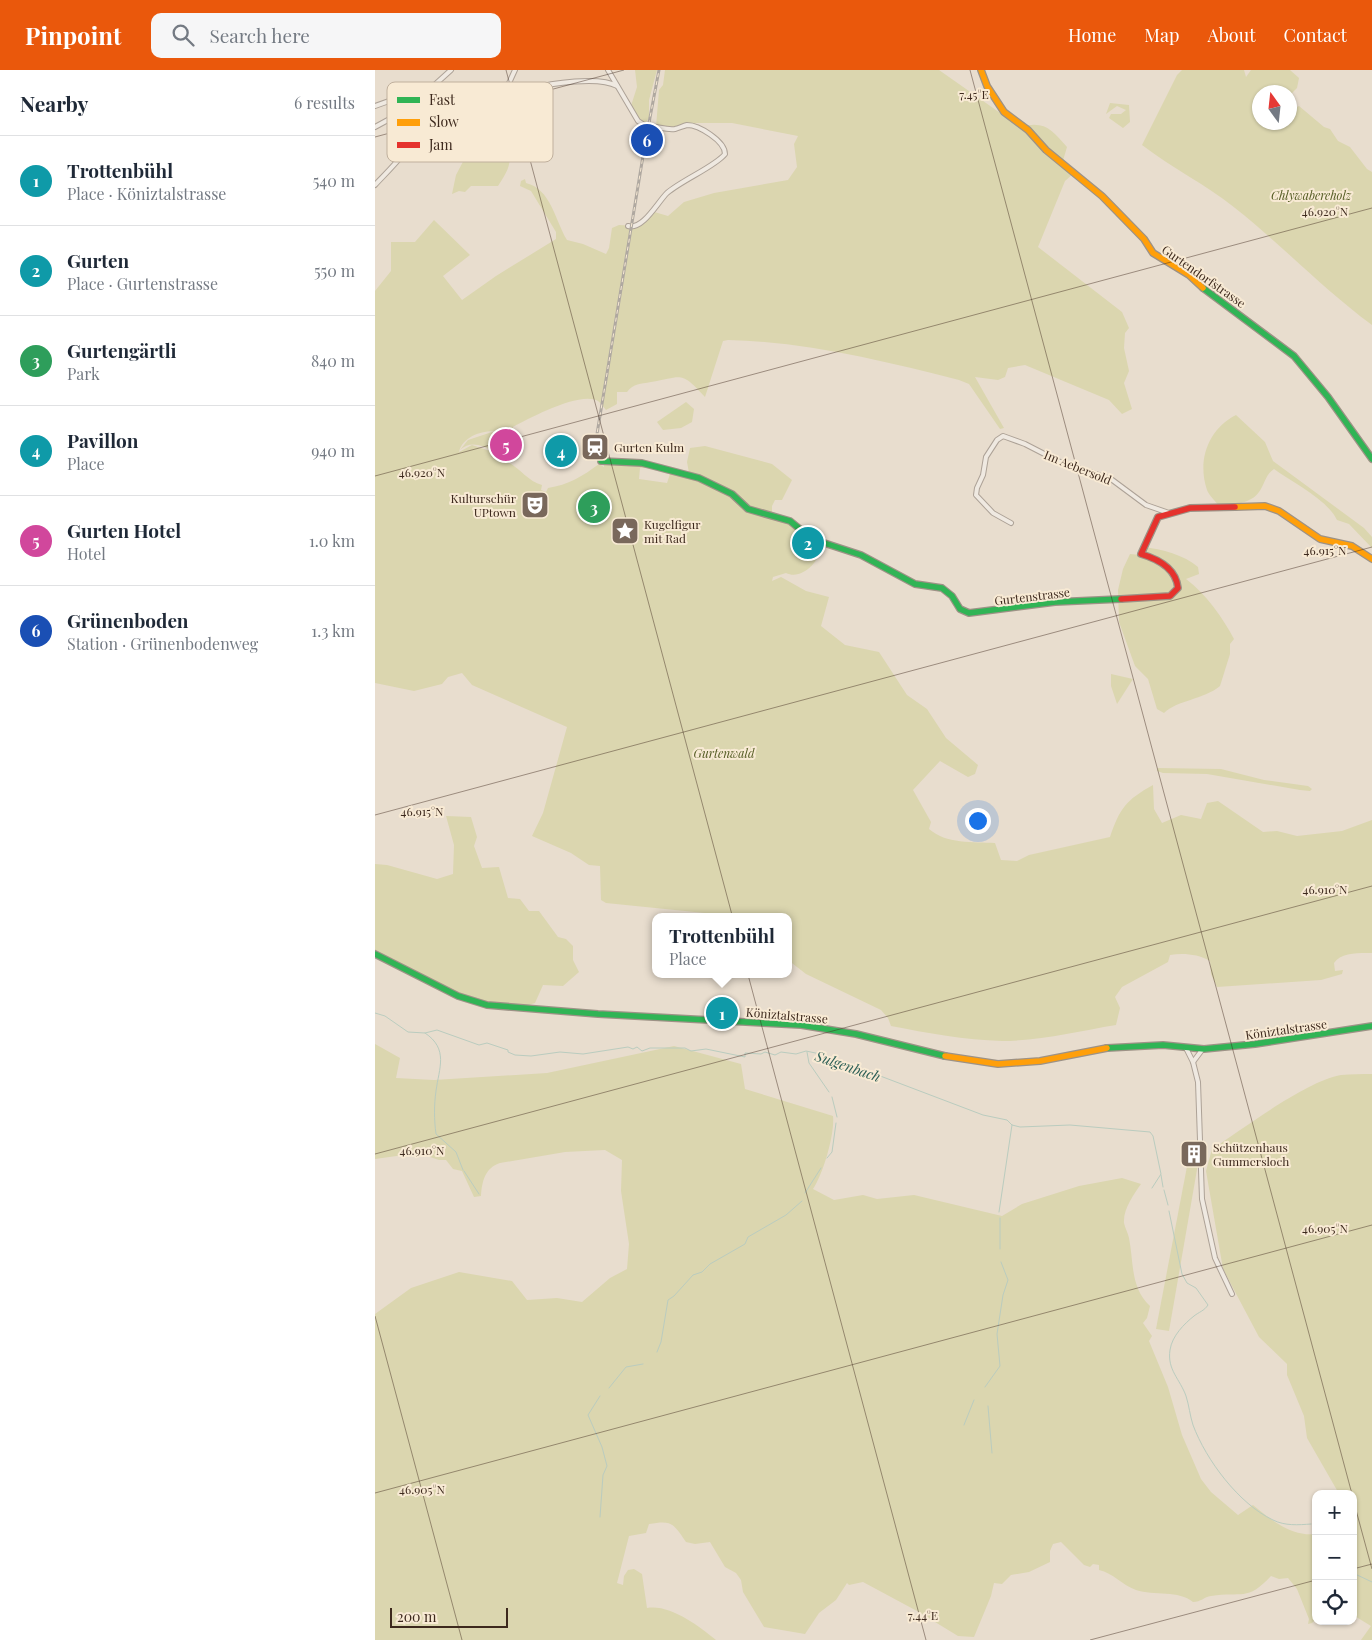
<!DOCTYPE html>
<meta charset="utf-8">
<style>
:root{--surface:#fff;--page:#f6f6f7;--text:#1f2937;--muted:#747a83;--line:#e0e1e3;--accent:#ea580c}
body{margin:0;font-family:"Playfair Display",serif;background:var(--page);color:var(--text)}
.controls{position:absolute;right:15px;bottom:15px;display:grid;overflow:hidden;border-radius:10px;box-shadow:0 1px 4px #0004}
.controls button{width:45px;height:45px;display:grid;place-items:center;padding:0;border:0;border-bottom:1px solid var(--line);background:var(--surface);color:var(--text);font:25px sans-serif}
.compass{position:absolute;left:877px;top:15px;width:45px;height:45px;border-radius:50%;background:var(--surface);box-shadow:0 1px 4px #0004;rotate:345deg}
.scale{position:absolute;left:15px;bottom:12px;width:118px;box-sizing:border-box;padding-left:5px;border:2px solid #3d291d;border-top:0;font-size:14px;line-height:18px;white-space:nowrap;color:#3d291d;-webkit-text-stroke:4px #f8ead4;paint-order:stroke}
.you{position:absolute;left:602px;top:750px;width:18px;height:18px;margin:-12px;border:4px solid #fff;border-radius:50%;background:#1a73e8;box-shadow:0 0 0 8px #1a73e833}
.badge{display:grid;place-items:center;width:32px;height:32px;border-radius:50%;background:var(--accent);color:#fff;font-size:16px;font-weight:700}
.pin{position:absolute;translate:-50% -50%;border:2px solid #fff;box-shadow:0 1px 5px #0006}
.popup{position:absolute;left:277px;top:843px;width:140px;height:65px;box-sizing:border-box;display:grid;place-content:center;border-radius:10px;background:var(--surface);filter:drop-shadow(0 1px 4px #0005);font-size:16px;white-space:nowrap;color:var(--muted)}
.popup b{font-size:19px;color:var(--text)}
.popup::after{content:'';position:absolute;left:50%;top:100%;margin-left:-10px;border:10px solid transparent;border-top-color:var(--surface)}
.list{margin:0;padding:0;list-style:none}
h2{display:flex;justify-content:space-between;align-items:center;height:65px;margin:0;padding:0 20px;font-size:21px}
h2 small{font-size:16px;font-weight:400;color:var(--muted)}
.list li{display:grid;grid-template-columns:32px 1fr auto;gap:15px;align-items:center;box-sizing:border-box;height:90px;padding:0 20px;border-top:1px solid var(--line)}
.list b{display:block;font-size:19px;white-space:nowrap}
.list p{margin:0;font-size:16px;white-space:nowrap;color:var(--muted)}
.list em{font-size:16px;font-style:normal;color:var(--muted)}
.icon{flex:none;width:28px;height:28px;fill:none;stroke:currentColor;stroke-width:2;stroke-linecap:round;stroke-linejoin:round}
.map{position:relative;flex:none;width:997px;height:1570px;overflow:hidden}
header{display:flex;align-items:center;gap:30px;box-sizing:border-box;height:70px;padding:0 25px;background:var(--accent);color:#fff}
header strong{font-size:24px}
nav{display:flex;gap:28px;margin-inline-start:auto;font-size:18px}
.search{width:350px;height:45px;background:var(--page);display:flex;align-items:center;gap:12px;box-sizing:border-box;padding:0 18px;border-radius:10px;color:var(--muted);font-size:19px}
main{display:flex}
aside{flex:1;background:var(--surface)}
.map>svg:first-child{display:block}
.green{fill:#dbd6af}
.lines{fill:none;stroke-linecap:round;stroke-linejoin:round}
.stream{stroke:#baccbf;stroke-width:1}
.street-casing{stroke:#ada297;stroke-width:6}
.fast-casing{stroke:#9d9286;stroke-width:8}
.slow-casing{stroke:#9d9286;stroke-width:8}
.jam-casing{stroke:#9d9286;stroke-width:8}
.street{stroke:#efe9e1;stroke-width:4}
.fast{stroke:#30b455;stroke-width:5.5}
.slow{stroke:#ff9f0a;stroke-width:5.5}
.jam{stroke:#e5322d;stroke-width:5.5}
.rail-casing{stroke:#afa8a0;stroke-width:3}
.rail{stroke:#f8ead4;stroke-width:1;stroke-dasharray:4;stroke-linecap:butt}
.street-bridge-casing{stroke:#ada297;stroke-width:6;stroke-linecap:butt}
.street-bridge{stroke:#efe9e1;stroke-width:4}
.ticks{fill:none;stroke:#3d291d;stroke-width:1;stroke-opacity:0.45}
.labels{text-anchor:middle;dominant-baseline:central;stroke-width:4;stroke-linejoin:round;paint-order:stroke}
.park-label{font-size:12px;font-style:italic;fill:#535b22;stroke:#f8ead4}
.street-label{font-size:12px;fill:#3d291d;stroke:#f8ead4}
.poi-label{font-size:12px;fill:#3d291d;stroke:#f8ead4;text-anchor:start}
.water-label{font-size:14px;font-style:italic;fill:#2b5e55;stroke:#f8ead4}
.key{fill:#f8ead4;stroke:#c0b09d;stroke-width:1}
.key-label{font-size:14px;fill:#3d291d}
.ticks-label{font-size:12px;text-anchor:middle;fill:#3d291d;stroke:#f8ead4;stroke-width:4;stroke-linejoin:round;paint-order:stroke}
</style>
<header>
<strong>Pinpoint</strong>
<div class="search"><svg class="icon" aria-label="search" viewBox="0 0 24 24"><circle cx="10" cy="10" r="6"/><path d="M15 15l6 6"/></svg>Search here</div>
<nav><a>Home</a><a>Map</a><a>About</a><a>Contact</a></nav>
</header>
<main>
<aside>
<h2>Nearby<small>6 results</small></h2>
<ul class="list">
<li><span class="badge" style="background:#0f9aa8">1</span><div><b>Trottenbühl</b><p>Place · Köniztalstrasse</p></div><em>540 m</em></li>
<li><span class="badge" style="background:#0f9aa8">2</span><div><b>Gurten</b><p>Place · Gurtenstrasse</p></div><em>550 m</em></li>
<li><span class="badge" style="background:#2e9e5b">3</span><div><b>Gurtengärtli</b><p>Park</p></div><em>840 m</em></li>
<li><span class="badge" style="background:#0f9aa8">4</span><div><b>Pavillon</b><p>Place</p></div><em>940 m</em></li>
<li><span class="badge" style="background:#d1479c">5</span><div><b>Gurten Hotel</b><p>Hotel</p></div><em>1.0 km</em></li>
<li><span class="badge" style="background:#1a4fb4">6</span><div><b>Grünenboden</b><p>Station · Grünenbodenweg</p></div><em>1.3 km</em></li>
</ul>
</aside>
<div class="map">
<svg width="997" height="1570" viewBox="0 0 997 1570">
<rect width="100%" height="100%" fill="#e8ddce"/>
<g class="green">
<path d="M 260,0 L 282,0 L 274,30 L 274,48 L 269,55 L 255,39 L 262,17 Z"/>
<path d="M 290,0 L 564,0 L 645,57 C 670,50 677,60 692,77 L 687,94 L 698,104 L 690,111 L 663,177 L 747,242 L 754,258 L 750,263 L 749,278 L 754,301 L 749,313 L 757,339 L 747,344 L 734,330 L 650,295 L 633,298 L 630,307 L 623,310 L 600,307 L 629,358 L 625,359 L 594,314 L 584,310 C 508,291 432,272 353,270 L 348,271 L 330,327 C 305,300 308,307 276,312 C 265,314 259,313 252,322 L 242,322 L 242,334 L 231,340 C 229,338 226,333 223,331 C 205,321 155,348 138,357 L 139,368 L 127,359 L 125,362 C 111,359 88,365 84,382 L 97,375 L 118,382 L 124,389 L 122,392 L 126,389 C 144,395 151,411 167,415 L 166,420 L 171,422 L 173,418 C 193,415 208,406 224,394 L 229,397 L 229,392 L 275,397 L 275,398 L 265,398 L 264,409 L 292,413 L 296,401 L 309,404 L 355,425 L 366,435 L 408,448 L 430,467 L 435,485 L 439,484 L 438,472 L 433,469 L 445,473 C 448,490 427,511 411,503 L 398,507 L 397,511 L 406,507 L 431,521 L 454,527 L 446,556 L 470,575 L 504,582 L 532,625 L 552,639 L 571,668 L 603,695 L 600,704 L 593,707 L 565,691 L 538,720 L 556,752 L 554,759 C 571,774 598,772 620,773 L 626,790 L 642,791 L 654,785 L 735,767 C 745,738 751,730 778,715 L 779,739 L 787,753 L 806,745 L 826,749 L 832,733 L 843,731 L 888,762 L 902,761 L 922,766 L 967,761 L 997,750 L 997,883 C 985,883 966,882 959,893 L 960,901 L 968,900 L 967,904 L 946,910 L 842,917 L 836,904 L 835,891 C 823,884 808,883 795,885 L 793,892 L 747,917 L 740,927 L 745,938 L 741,955 C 704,961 665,971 627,971 C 590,970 552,963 516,956 L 513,948 L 506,940 L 431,904 L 413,890 L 413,847 L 369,847 L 231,833 L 226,830 L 225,796 L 214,795 L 196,783 L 157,766 L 168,743 L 192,657 L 97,615 L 87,603 L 73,607 L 67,614 L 39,621 L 0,613 L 0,221 L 16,201 L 16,172 L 40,172 L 59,150 L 95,185 L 68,206 L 87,230 L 121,206 L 181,169 L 181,162 L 156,121 L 145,116 L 146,111 L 150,109 L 151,113 C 176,119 180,150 192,170 L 208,174 L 231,184 L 234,178 L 237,158 L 244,155 L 261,156 L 276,141 L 293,146 L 309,132 L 339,123 L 413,110 L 422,97 L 419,74 L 423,66 L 357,53 L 322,53 L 301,59 L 281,57 L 284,20 L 288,15 Z"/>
<path d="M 807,0 L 869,0 L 871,7 L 876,0 L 915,0 L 924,8 L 922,18 L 915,25 L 914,22 L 884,22 L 884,52 L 914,52 L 915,29 L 918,39 L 924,36 L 949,57 L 955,59 L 963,71 L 975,77 L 992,99 L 997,102 L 997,255 C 948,219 907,175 860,138 C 830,114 797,98 767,75 L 802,5 Z"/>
<path d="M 128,26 L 130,31 L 120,42 L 127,56 L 117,65 L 121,67 L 131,62 L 133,66 L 130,70 L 134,72 C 136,95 135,97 123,116 L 96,116 L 90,122 L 84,121 L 77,124 L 81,105 L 92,84 L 80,84 L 77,74 L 90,62 L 107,66 C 111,60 116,53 118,45 C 121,37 117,29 128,26 Z"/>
<path d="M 735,33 L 754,35 L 755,52 L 748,58 L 734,48 L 736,44 L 746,44 L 751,40 L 742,36 L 731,44 Z"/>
<path d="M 311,332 L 319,339 L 317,352 L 306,358 L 288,360 L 282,352 Z"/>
<path d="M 861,345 L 890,372 L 898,391 L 989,458 L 997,467 L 997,478 L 974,454 L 962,450 C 952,429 918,413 899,399 C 890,405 890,414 884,422 C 876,434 856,435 844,436 C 840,431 834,425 832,420 C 822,391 833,359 861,345 Z"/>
<path d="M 117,362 L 131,366 L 127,371 L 123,369 L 126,372 L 119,381 C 107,376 96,370 85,380 L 93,370 Z"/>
<path d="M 330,376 L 397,394 L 417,410 L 407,430 L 400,430 L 397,436 L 397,443 L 373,437 L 314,403 L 312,392 L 315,378 Z"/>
<path d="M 768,477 C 787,479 809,485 823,497 L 824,504 L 811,509 C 831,524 848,548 859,569 L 855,574 L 855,584 L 845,616 C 828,630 802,630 789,643 L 782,639 L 773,609 L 760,596 L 744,552 L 743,520 L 748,499 L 755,484 L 766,485 Z"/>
<path d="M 736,604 L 758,609 L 742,634 L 736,616 Z"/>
<path d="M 783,698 L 846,699 L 889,710 L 933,716 L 937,719 L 935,721 L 925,720 L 832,704 L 788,703 L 782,701 Z"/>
<path d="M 71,746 L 96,747 L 102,767 L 99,776 L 107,798 L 124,797 L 133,828 L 145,829 L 154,841 L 164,841 L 183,867 L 191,869 L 198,876 L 198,890 L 204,902 L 188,916 L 168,915 L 160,933 C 112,951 42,905 0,885 L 0,794 L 12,795 L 62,809 L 78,804 L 79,775 Z"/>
<path d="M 0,974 L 25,988 L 21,1008 L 59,1010 L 172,1003 L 299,976 L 366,994 L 370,1019 L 458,1046 C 460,1064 448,1104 438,1119 L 459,1130 L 488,1125 L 502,1129 L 539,1125 L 627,1146 L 647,1134 L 704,1116 L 747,1108 L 766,1114 C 759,1124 748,1139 749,1153 C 750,1158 753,1163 754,1168 C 759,1193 755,1217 775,1236 L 772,1248 L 768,1253 L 777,1266 L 774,1271 L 793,1317 L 807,1365 L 826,1409 L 836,1422 L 863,1445 L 878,1435 C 896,1450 917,1467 941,1464 L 940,1550 L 937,1553 L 933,1554 L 934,1549 L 922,1519 L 913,1508 L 904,1509 L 896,1506 C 872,1532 867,1521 836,1526 C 829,1527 826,1532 818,1532 C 804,1520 779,1526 761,1520 C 747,1515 738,1503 724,1500 L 724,1495 L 718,1494 L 715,1497 L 709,1495 L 686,1472 L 678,1474 L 675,1481 L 675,1492 L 654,1502 L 636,1505 L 627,1514 L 619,1513 L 616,1526 L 599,1567 L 583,1566 L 542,1541 L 488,1512 L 474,1515 L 472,1513 L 461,1530 L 444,1543 L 430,1564 L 389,1557 L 368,1522 L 366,1510 L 361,1503 L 350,1497 L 335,1472 L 320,1474 L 311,1472 C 298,1453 297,1450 274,1454 L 271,1463 L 254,1466 L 242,1513 L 248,1515 L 249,1506 L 253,1500 L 259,1499 L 267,1504 L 272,1538 C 295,1534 324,1556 341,1570 L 0,1570 L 0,1244 L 36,1218 L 84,1202 L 137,1211 L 152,1230 L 182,1228 L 207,1232 L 235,1208 L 252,1199 L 254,1174 L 246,1121 L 247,1090 L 230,1080 L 190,1082 L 125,1093 C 110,1098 107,1111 106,1126 L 99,1127 L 87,1101 L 78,1099 L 71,1090 L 64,1090 L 43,1083 L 0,1089 Z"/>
<path d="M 997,1004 L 997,1570 L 986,1570 L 996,1556 L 978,1545 L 978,1424 L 963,1422 L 932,1368 L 929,1346 L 912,1305 L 912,1294 L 884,1267 L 848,1199 L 831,1101 L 837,1079 C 868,1059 931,1011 966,1005 C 976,1004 987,1004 997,1004 Z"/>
<path d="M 814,1086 L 824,1088 L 794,1261 L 781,1259 Z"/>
</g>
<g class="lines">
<g class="stream">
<path d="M 0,943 L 10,946 L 33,962 L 50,963 L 62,960 L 104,975 L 112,973 L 133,980 L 133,982 L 140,985 L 156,986 L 185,982 L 208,984 L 253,977 L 258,979 L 262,977 L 267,981 L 275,978 L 310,978 L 316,981 L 331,979 L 370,987 L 370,983 L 386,984 L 390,982 L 400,985 L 406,982 L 421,984 L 431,981 L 450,985 L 608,1045 L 632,1050 L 637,1055 L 645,1057 L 695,1055 L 775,1062 L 778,1066 L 786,1104 L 777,1118"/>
<path d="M 50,963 C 74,979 64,998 61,1021 C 59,1035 59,1049 61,1064 L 81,1082 L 88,1100"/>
<path d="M 432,982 L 434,993 L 454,1022"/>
<path d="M 457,1027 L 462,1047"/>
<path d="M 452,1088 L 457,1082 L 461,1053"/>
<path d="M 89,1101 L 104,1124"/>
<path d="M 786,1105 L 788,1117"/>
<path d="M 789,1120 L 793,1135"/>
<path d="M 430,1123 L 446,1098"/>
<path d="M 794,1141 L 807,1204 L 812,1213 L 821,1218 L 833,1235 C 829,1241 824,1242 819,1246 C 809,1254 797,1266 795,1280 C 792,1300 805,1309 811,1326 C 814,1335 815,1346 818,1355 C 831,1390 864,1434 898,1450 C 910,1456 923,1455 936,1454"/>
<path d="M 624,1142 L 637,1055"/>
<path d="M 625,1148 L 625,1179"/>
<path d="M 282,1282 L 286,1272 L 293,1230 L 299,1226 L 318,1205 L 327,1202 L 335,1194 L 370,1174 L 373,1167 L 411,1145 L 427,1131"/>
<path d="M 610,1317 L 625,1296 L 622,1264 L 628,1225 L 633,1210 L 626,1192"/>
<path d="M 234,1318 L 251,1297 L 268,1294"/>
<path d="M 613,1336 L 617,1383"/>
<path d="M 589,1355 L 599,1330"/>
<path d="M 225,1447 L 228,1405 L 232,1396 L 227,1377 L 213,1345 L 225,1326"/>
<path d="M 978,1503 L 997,1512"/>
</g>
<defs>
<g id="street">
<path d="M 140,0 L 129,24 L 130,31 C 141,36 146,21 156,19 C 176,13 224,6 242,16"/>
<path d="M 233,0 L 263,51 L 269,55"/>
<path d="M 0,36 L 42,21 L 50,25"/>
<path d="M 0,57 L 33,39 L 76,0"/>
<path d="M 0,115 C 18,95 60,59 46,29"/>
<path d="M 253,156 C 268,160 282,133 292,123 C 307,110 341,96 350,84 C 350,71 324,55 312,55 C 308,56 304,58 300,59 C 294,60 287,58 281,57"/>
<path d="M 636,453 L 618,443 L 601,425 L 602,418 L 608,405 L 611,387 L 622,370 L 628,366 L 650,374 L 685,392 L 736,409 L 771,435 L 794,443"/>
<path d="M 811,978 L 818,992 L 823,1012 L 827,1129 L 840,1188 L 857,1224"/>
<path d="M 818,992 L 827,980"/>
</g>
<g id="fast">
<path d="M 828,218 L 919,286 L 953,327 L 997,389"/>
<path d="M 226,391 L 267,393 L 324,408 L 357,424 L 373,439 L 415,451 L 437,469 L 486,485 L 540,514 L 567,518 L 577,526 L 585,539 L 594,543 L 680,532 L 746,529"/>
<path d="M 0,884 L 83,926 L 112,935 L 223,944 L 426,955 L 481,964 L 570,986"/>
<path d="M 732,978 L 788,975 L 829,979 L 880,974 L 997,956"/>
</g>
<g id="slow">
<path d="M 606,0 L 612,16 L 629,42 L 653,60 L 671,80 L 727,126 L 769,169 L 778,183 L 814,205 L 828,218"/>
<path d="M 860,437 L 890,436 L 904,441 L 945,469 L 977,476 L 997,489"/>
<path d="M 570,986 L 623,994 L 665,991 L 732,978"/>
</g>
<path id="jam" d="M 746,529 L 795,526 L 803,518 C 801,498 783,489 766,484 L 783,447 L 815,438 L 860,437"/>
</defs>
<use href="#street" class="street-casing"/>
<use href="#fast" class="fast-casing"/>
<use href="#slow" class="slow-casing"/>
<use href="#jam" class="jam-casing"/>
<use href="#street" class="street"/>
<use href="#fast" class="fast"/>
<use href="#slow" class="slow"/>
<use href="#jam" class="jam"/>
<defs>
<path id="rail" d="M 221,370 L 270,74 L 284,0"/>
</defs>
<use href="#rail" class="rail-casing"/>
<use href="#rail" class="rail"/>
<defs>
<path id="street-bridge" d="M 269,55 L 281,57"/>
</defs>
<use href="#street-bridge" class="street-bridge-casing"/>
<use href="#street-bridge" class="street-bridge"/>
</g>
<path class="ticks" d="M 131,0 L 551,1570M 595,0 L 977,1424M 0,67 L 249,0M 0,406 L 997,138M 0,745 L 997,477M 0,1084 L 997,816M 0,1246 L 87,1570M 0,1423 L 997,1155M 978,1429 L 997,1499M 978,1499 L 997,1494M 715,1570 L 941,1510"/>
<defs>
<symbol id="station-square" viewBox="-11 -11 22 22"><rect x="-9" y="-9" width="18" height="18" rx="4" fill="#79685b" stroke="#f8ead4"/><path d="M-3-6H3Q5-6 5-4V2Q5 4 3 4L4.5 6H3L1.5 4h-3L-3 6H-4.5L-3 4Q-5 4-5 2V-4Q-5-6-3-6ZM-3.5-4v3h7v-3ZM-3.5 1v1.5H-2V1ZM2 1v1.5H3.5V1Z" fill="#fff"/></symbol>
<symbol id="theatre-square" viewBox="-11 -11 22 22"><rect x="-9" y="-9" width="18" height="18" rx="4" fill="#79685b" stroke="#f8ead4"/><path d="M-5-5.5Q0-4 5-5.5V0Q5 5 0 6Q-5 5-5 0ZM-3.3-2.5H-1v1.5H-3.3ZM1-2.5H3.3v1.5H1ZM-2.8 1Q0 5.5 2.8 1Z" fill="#fff"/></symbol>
<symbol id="sight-square" viewBox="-11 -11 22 22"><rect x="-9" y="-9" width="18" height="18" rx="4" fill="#79685b" stroke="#f8ead4"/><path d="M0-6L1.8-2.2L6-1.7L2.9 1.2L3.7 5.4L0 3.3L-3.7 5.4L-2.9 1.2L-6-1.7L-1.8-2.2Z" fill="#fff"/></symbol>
<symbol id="building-square" viewBox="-11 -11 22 22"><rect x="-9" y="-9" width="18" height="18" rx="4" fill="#79685b" stroke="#f8ead4"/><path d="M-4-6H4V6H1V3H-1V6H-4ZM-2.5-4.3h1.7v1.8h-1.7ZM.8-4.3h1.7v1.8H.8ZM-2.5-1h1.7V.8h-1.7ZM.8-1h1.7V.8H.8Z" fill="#fff"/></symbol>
</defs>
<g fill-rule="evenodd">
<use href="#station-square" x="204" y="361" width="32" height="32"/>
<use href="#theatre-square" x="144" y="419" width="32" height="32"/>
<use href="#sight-square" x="234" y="445" width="32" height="32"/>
<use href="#building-square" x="803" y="1068" width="32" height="32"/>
</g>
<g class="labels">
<g class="park-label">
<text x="936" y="125">Chlywabereholz</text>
<text x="349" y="683">Gurtenwald</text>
</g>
<g class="street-label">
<text transform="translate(829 206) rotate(35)">Gurtendorfstrasse</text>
<text transform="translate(703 397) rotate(22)">Im Aebersold</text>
<text transform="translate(657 526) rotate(-7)">Gurtenstrasse</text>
<text transform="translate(412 945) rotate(5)">Köniztalstrasse</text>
<text transform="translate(911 959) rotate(-8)">Köniztalstrasse</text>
</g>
<g class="poi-label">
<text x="239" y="377">Gurten Kulm</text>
<text x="141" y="428" text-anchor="end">Kulturschür<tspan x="141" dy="14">UPtown</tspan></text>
<text x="269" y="454">Kugelfigur<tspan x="269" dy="14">mit Rad</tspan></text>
<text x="838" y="1077">Schützenhaus<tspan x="838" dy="14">Gummersloch</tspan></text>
</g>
<g class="water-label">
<text transform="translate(473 996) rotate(19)">Sulgenbach</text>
</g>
</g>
<rect x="12" y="12" width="166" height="80" rx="8" class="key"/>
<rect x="22" y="27" width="23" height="6" fill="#30b455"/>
<rect x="22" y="49" width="23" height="7" fill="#ff9f0a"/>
<rect x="22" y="72" width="23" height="6" fill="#e5322d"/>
<g class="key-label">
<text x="54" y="35">Fast</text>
<text x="54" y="57">Slow</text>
<text x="54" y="80">Jam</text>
</g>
<g class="ticks-label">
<text x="599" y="29">7.45°E</text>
<text x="950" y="146">46.920°N</text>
<text x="47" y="407">46.920°N</text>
<text x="950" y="485">46.915°N</text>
<text x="47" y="746">46.915°N</text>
<text x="950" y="824">46.910°N</text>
<text x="47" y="1085">46.910°N</text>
<text x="950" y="1163">46.905°N</text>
<text x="47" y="1424">46.905°N</text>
<text x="548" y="1550">7.44°E</text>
</g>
</svg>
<div class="controls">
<button>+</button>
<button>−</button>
<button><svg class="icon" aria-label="locate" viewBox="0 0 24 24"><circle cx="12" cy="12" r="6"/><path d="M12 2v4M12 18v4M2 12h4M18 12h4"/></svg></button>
</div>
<svg class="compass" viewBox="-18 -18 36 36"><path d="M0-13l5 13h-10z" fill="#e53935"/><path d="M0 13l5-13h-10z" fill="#747a83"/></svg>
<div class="scale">200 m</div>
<div class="you"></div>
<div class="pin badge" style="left:347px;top:943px;background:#0f9aa8">1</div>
<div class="popup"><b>Trottenbühl</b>Place</div>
<div class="pin badge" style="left:433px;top:473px;background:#0f9aa8">2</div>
<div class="pin badge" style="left:219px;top:437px;background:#2e9e5b">3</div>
<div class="pin badge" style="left:186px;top:381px;background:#0f9aa8">4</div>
<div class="pin badge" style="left:131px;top:375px;background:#d1479c">5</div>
<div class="pin badge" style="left:272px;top:70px;background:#1a4fb4">6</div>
</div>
</main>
